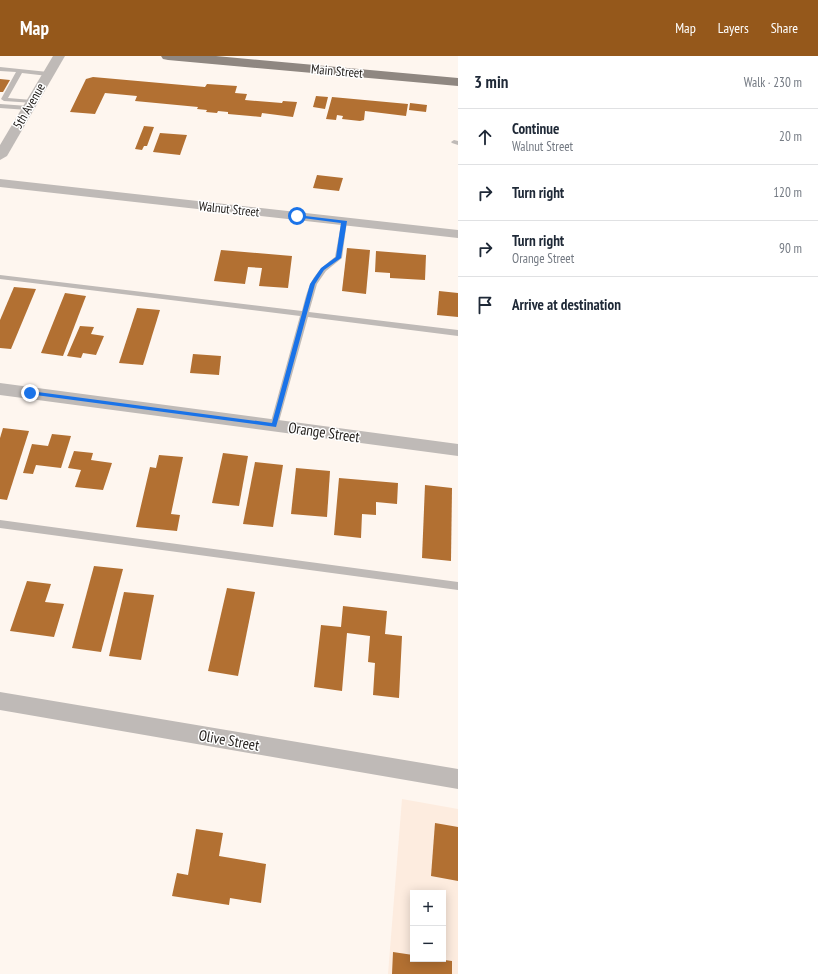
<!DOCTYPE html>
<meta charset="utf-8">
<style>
:root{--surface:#fff;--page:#f2f2f3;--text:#1f2937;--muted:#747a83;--line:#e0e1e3;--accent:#95581b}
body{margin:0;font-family:"PT Sans Narrow",sans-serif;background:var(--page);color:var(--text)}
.controls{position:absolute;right:12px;bottom:12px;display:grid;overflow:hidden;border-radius:0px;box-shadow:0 2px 10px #0003}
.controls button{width:36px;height:36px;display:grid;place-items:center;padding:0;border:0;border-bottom:1px solid var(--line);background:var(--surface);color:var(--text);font:20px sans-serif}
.stop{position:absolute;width:12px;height:12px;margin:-9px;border:3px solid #1a73e8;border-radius:50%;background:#fff}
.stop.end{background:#1a73e8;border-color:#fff;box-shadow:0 1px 4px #0008}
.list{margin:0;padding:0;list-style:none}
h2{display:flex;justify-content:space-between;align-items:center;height:52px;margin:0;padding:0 16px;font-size:17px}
h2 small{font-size:13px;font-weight:400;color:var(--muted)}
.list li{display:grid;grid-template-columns:26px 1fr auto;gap:12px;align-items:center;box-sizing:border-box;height:56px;padding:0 16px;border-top:1px solid var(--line)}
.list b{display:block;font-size:15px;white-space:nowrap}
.list p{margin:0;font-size:13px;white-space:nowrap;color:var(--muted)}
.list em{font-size:13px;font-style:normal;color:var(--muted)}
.icon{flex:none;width:22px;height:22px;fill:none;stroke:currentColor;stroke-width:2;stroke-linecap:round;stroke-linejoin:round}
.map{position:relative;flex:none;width:458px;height:918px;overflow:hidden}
header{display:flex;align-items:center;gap:24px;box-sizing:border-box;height:56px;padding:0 20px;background:var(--accent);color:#fff}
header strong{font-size:19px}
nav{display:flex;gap:22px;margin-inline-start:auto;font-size:14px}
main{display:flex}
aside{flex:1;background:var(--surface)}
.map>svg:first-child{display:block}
.built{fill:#fdecdf;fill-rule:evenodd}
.building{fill:#b27032}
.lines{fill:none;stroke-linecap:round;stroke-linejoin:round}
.service{fill:#bfbab7;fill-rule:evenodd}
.minor{fill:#bfbab7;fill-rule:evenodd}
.primary{fill:#8f8781;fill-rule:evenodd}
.route{fill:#1a73e8}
.labels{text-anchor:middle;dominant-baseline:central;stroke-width:3;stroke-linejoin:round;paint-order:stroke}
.far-street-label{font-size:13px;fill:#24201d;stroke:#fff}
.street-label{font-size:15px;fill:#24201d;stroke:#fff}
</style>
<header>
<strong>Map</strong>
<nav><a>Map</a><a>Layers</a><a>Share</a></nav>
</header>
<main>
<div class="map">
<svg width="458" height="918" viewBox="0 0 458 918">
<rect width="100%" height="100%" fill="#fef6ef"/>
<path class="built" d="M 402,743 L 458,753 L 458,918 L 388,918 ZM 413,837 L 443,837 L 443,903 L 413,903 Z"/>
<g class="building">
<path d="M 93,21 L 205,31 L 207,28 L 237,30 L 235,37 L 247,38 L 245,44 L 282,47 L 283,45 L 297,46 L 293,61 L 262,57 L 261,61 L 228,58 L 228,56 L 218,55 L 217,57 L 206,56 L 207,54 L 197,53 L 198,51 L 135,45 L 137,40 L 105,37 L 95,58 L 70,56 L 86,23 Z"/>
<path d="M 0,23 L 10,24 L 3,36 L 0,36 Z"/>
<path d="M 316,40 L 328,41 L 325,53 L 313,51 Z"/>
<path d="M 332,41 L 408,48 L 406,60 L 365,55 L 364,64 L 360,65 L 342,63 L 343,60 L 337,59 L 336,64 L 326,63 Z"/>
<path d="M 410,47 L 427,49 L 426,56 L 409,54 Z"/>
<path d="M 144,70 L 154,71 L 147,90 L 144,90 L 142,94 L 135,93 Z"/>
<path d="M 160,77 L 187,79 L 180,99 L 153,96 Z"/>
<path d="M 317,119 L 343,122 L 339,135 L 313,132 Z"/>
<path d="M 347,192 L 370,194 L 366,238 L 342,235 Z"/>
<path d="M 221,194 L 292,200 L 288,232 L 259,230 L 262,212 L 248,211 L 245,228 L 214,225 Z"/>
<path d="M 376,195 L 426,199 L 425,224 L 390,222 L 390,217 L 375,216 Z"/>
<path d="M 14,231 L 36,233 L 11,293 L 0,292 L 0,264 Z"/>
<path d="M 439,235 L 458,237 L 458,261 L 437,259 Z"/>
<path d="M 65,237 L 86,240 L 63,300 L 41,297 Z"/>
<path d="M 137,252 L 160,254 L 143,309 L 119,307 Z"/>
<path d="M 80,270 L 94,271 L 91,278 L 104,280 L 96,299 L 83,297 L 81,302 L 67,300 Z"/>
<path d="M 193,298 L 221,300 L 219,319 L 190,317 Z"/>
<path d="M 3,372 L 29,375 L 7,444 L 0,443 L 0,382 Z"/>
<path d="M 52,378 L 71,380 L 61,412 L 36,409 L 33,418 L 23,417 L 32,388 L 48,390 Z"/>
<path d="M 74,395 L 93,397 L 91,404 L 112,407 L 103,434 L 75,431 L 81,414 L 68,412 Z"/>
<path d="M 223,397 L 248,400 L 239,450 L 212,447 Z"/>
<path d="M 159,399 L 183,401 L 171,458 L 180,459 L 177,475 L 136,471 L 150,411 L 156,412 Z"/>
<path d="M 255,406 L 283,409 L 273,471 L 243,468 Z"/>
<path d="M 296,412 L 330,415 L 327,461 L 291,458 Z"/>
<path d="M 339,422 L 398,427 L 397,448 L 376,446 L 376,459 L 362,458 L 361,482 L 334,479 Z"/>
<path d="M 425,429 L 452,432 L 451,505 L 422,502 Z"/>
<path d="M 94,510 L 123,513 L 101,596 L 72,592 Z"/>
<path d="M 27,525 L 51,528 L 45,546 L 64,548 L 54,581 L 10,575 Z"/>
<path d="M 227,532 L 255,536 L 238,620 L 208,615 Z"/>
<path d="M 124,536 L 154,539 L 141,604 L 109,600 Z"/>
<path d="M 343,550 L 387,555 L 385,578 L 402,580 L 399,642 L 373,639 L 375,607 L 368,606 L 370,580 L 347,577 L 342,635 L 314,631 L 321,569 L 341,571 Z"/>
<path d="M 435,767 L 458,771 L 458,825 L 431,820 Z"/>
<path d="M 196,773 L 223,777 L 219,800 L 266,808 L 261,847 L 230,842 L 229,849 L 172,840 L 177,817 L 188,819 Z"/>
<path d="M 393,896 L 413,899 L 413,903 L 437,903 L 452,905 L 452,918 L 392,918 Z"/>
</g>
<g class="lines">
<g class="service">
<path d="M 0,11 L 48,16 L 51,18 L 48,20 L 22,17 L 8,42 L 32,44 L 34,45 L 34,47 L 4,45 L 1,43 L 16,16 L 0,15 Z"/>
<path d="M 0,48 L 28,50 L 31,52 L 28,54 L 0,52 Z"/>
<path d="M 454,84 L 458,85 L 458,89 L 452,87 L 451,86 Z"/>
<path d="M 342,163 L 344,163 L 347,165 L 342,202 L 326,215 L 317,228 L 309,256 L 458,274 L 458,280 L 308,261 L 278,369 L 274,372 L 270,369 L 300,260 L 0,223 L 0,219 L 302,255 C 309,228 311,219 335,201 Z"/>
<path d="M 0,464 L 458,526 L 458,534 L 0,472 Z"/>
</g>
<g class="minor">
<path d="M 53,0 L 65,0 L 7,100 L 0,104 L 0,89 Z"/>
<path d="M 0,123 L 458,174 L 458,182 L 0,131 Z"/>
<path d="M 0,327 L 458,388 L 458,400 L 0,339 Z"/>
<path d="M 0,636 L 458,713 L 458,733 L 0,654 Z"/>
</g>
<path class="primary" d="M 161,0 L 216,0 L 458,22 L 458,30 L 168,4 L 163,3 Z"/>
</g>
<path class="route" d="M 297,159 L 347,165 L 341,202 L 324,214 L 315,228 L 276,371 L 28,338 L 27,337 L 30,335 L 272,367 L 310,228 L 321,212 L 336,201 L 341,167 L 295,161 Z"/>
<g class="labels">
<g class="far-street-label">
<text transform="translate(337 15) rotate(5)">Main Street</text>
<text transform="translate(29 50) rotate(-60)">5th Avenue</text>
<text transform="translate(229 153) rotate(6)">Walnut Street</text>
</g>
<g class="street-label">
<text transform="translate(324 376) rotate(8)">Orange Street</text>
<text transform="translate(229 684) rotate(10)">Olive Street</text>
</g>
</g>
</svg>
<div class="controls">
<button>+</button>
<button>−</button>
</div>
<div class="stop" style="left:297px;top:160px"></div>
<div class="stop end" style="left:30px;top:337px"></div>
</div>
<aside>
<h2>3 min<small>Walk · 230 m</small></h2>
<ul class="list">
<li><svg class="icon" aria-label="ahead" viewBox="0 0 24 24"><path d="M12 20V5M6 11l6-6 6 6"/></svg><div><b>Continue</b><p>Walnut Street</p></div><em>20 m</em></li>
<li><svg class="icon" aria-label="right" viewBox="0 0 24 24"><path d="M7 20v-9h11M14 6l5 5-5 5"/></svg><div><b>Turn right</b></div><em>120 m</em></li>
<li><svg class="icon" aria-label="right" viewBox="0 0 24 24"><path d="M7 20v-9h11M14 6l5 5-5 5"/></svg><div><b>Turn right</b><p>Orange Street</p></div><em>90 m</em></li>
<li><svg class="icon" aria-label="arrive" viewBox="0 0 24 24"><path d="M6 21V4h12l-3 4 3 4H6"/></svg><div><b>Arrive at destination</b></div></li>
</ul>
</aside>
</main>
